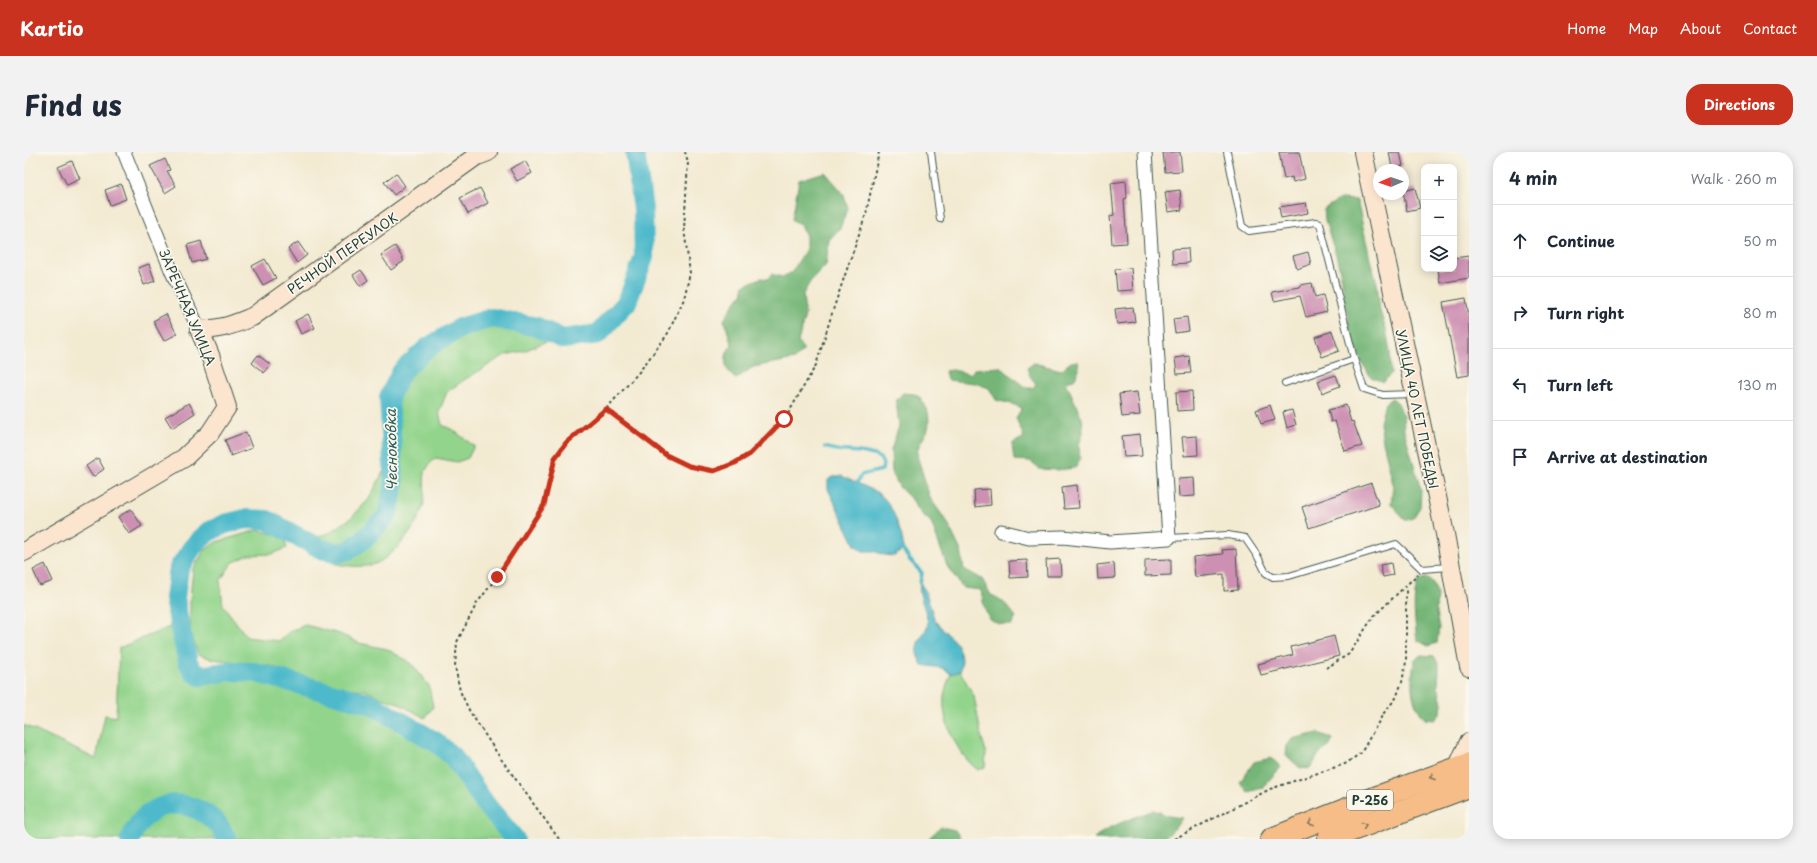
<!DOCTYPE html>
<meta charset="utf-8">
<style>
:root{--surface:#fff;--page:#f2f2f3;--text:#1f2937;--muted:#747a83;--line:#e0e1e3;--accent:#c8321e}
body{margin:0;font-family:"Playpen Sans",sans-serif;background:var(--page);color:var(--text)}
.controls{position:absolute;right:12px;top:12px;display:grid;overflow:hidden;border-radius:8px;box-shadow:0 2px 10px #0003}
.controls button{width:36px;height:36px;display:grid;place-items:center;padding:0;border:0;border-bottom:1px solid var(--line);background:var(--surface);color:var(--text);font:20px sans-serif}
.compass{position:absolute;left:1349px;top:12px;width:36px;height:36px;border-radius:50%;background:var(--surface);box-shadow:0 2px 10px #0003;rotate:268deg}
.stop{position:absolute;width:12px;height:12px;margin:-9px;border:3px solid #c8321e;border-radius:50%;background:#fff}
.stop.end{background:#c8321e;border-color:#fff;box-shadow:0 1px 4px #0008}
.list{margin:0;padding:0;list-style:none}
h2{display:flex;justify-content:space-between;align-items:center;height:52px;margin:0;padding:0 16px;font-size:17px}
h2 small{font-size:13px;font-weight:400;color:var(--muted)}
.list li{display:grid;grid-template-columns:26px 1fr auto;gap:12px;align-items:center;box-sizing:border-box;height:72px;padding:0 16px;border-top:1px solid var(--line)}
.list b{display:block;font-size:15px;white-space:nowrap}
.list em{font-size:13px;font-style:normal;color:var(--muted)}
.icon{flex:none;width:22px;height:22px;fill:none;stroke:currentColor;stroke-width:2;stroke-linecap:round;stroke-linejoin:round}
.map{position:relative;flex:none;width:1445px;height:687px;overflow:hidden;border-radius:16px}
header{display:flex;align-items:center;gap:24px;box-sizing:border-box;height:56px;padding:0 20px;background:var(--accent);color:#fff}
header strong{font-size:19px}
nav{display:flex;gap:22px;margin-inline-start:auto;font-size:14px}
.intro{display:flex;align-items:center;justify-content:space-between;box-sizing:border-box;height:96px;padding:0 24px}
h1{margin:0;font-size:28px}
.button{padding:10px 18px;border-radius:16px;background:var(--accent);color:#fff;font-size:14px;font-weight:700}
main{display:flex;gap:24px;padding:0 24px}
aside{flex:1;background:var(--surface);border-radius:16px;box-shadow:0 2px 10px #0003}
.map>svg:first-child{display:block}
.green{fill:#92d48b;stroke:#588860}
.forest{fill:#75b677;stroke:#4a7a56}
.water{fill:#4eb9ca;stroke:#367b7f}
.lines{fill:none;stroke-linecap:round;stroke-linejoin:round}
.stream{stroke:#4eb9ca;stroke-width:3.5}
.river{stroke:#4eb9ca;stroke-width:20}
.building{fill:#cd90b2}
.lane-casing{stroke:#3f574c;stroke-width:8}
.street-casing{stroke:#3f574c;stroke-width:15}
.secondary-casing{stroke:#3f574c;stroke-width:20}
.highway-casing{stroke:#3f574c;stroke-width:24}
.path{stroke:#3f574c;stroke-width:2;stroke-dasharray:3 3;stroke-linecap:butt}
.lane{stroke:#fff;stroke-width:6}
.street{stroke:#fff;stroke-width:13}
.secondary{stroke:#fce5cf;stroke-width:18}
.highway{stroke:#f7bd88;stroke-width:22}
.oneway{stroke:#80775a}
.route{stroke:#c8321e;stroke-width:5}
.labels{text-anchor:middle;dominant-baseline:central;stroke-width:3.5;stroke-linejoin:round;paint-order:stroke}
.shield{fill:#fbf7ec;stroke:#61756b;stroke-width:1}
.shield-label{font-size:12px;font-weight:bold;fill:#1f3d34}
.street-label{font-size:13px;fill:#1f3d34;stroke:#fbf7ec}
.water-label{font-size:14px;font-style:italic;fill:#2b5c5a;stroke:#fbf7ec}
</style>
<header>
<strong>Kartio</strong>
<nav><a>Home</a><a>Map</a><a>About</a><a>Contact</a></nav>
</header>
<div class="intro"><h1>Find us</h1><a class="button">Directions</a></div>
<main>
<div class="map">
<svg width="1445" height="687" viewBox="0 0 1445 687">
<rect width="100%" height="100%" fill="#fbf7ec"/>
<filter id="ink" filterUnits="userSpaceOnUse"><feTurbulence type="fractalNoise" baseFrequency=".025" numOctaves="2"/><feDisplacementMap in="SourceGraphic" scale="8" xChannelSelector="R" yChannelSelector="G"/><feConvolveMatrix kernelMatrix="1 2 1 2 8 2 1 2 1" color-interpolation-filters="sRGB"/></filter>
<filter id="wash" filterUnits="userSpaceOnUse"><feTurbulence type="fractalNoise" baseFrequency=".012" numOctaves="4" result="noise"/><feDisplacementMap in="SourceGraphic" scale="16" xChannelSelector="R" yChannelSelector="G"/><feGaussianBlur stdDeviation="0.9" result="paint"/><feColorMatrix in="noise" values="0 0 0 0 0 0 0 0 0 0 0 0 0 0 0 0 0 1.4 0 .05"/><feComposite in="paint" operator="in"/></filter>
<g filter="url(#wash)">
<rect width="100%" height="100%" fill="#f3ead2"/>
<g class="green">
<path d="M 468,166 L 513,175 L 539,187 L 518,191 L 500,199 L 481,203 L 440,228 L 423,240 L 415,260 L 418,273 L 429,278 L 450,294 L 444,306 L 433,310 L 412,306 C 394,321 403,329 400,350 C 397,371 371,404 351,412 C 339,416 323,414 312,412 C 304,410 288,394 281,388 L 305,381 L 327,366 L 345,347 L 369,301 L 365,245 L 378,219 L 403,196 L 436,176 Z"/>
<path d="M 234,378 L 260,385 L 263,396 L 248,402 L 225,403 L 208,411 L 196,429 L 199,453 L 223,485 L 255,489 L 265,480 L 281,473 L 316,482 L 335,491 L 363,497 L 387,511 L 405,534 L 409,555 L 401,566 L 374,551 L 358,546 L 340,538 L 309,535 L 247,514 L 188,507 L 174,502 L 166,480 L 166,447 L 169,417 L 180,399 L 192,390 Z"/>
<path d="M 155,471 C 159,489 160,513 176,524 L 206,519 L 230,520 L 347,552 L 412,590 L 430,606 L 463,654 L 491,687 L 0,687 L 0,573 L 72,607 L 81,563 L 92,565 L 95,496 Z"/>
<path d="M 936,519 L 950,544 L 957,583 L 962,600 L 961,615 L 954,618 C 935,604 917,570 920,545 C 921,537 924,529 927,522 Z"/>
</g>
<g class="forest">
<path d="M 801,20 L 819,41 L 824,56 L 816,76 L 805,88 L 802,113 L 786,130 L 779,142 L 781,163 L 774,190 L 780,198 L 771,207 L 729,215 L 712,227 C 700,219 698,204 708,193 L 700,168 L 712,148 L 718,143 L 720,133 L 737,126 L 744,127 L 747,122 L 758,125 L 768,120 L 782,97 L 782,84 L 776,72 L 768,68 L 775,28 Z"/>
<path d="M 1316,47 L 1333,48 L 1347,111 L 1353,131 L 1356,159 L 1362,177 L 1366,200 L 1367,222 L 1359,230 L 1347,225 L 1338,211 L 1325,178 L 1324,161 L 1320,152 L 1319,133 L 1313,106 L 1301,69 L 1300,57 Z"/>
<path d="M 1054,209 L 1055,217 L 1050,228 L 1042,230 L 1058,266 L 1059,280 L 1055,293 L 1056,307 L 1051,316 L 1033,318 L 1015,317 L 1007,309 L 990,308 L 988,292 L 1000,285 L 992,266 L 998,256 L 988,252 L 972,248 L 965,236 L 951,231 L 923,228 L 921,219 L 929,218 L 946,222 L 951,217 L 976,215 L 1002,236 L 1009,236 L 1012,232 L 1006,224 L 1003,216 L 1010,211 L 1037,218 L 1047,210 Z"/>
<path d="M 879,241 C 883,242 889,241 892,243 C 903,250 907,265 904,277 C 901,286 893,292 893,303 L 906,346 L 923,370 L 937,399 L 940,417 L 958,427 L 967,443 C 979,447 985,456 992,465 L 988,473 C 961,474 961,459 957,438 L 939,436 L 923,414 L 907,370 L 896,360 L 889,349 L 876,336 L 868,321 L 867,298 L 875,274 L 872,248 Z"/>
<path d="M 1368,246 L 1374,251 L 1379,263 L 1380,278 L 1397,338 L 1396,355 L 1389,366 L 1382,368 L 1367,352 L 1369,332 L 1359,289 L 1356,271 L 1361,251 Z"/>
<path d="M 1402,426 L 1409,431 L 1413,441 L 1412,462 L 1415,475 L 1413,491 L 1404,494 L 1393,488 C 1391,469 1387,446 1395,428 Z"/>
<path d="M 1397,503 L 1410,504 L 1415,513 L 1414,534 L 1418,551 L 1417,561 L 1411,568 L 1401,567 C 1385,548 1387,532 1390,508 Z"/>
<path d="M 1294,581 L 1309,587 L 1306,594 L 1295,602 L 1286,617 L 1276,616 L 1262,603 L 1263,594 L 1268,587 Z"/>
<path d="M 1247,606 L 1257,615 L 1238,636 L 1224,640 L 1216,630 L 1230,610 Z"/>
<path d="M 1130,658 L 1145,664 L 1158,666 C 1153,673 1149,681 1141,684 C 1129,687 1086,687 1070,687 C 1082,674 1113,665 1130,658 Z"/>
<path d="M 917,675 L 931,678 L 937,687 L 904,687 Z"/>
</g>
<g class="water">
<path d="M 818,324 C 849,340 862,336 874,373 C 877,382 880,389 879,398 L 870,404 L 860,403 L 850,399 L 839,399 L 831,393 L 804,337 L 804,328 L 809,325 Z"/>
<path d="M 896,431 L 901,438 L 911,469 L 933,492 L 938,508 L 936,519 L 927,522 L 918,516 L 898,513 C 887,494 895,491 904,474 C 904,460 893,443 896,431 Z"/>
</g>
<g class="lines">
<g class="stream">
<path d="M 801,295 C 818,302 838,296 856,306 L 859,312 L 858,318 L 837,323 L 833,331"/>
<path d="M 879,398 L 885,407 L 898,421 L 896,431"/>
</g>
<g class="river">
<path d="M 106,687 C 123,648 159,642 191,669 C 196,673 199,681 203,687"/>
<path d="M 491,687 L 463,654 L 430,606 L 412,590 L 347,552 L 230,520 L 206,519 L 176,524 L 169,519 L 164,510 L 155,471 L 151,446 L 155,416 L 168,396 L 184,380 L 201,372 L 221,367 L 243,368 L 297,397 L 315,401 L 325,398 L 340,387 L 363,364 L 370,334 L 365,245 L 378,219 L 403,196 L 436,176 L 468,166 L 513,175 L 539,187 L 574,182 L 603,150 L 620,105 L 619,57 L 611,0"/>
</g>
</g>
<g id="blocks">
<g class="building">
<path d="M 1139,0 L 1156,0 L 1158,19 L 1141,20 Z"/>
<path d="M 1255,0 L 1275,0 L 1281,27 L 1269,30 L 1268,25 L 1260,27 Z"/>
<path d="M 1365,0 L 1376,0 L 1379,14 L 1368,16 Z"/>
<path d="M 141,7 L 146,18 L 143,19 L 152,34 L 141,41 L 126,14 Z"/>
<path d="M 48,9 L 56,27 L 43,33 L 34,15 Z"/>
<path d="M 501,9 L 508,21 L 493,29 L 486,17 Z"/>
<path d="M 372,21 L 381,34 L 370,43 L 360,30 Z"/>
<path d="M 1102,29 L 1103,46 L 1100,47 L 1103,91 L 1088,92 L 1086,64 L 1090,63 L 1087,31 Z"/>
<path d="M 97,32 L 102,47 L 86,53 L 81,38 Z"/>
<path d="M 456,36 L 464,51 L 444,62 L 436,46 Z"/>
<path d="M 1391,36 L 1396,56 L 1383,59 L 1379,39 Z"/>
<path d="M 1156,38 L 1158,58 L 1144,60 L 1141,40 Z"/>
<path d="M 1282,51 L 1284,61 L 1257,66 L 1255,55 Z"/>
<path d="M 177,89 L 182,107 L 168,111 L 163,93 Z"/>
<path d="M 274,90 L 283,103 L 273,111 L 264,97 Z"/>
<path d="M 371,94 L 380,109 L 367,118 L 357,103 Z"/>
<path d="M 1164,96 L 1165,111 L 1149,112 L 1148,97 Z"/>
<path d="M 1284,100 L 1287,112 L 1273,117 L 1269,104 Z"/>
<path d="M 1445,104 L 1445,126 L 1416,131 L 1414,117 L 1430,117 L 1430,106 Z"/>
<path d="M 241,107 L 252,126 L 239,133 L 228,114 Z"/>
<path d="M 125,112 L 131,129 L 120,133 L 114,116 Z"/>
<path d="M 1107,116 L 1109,138 L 1093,139 L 1091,117 Z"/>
<path d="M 337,118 L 344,128 L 336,134 L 329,123 Z"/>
<path d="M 1288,131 L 1291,145 L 1299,143 L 1303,160 L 1282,165 L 1276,144 L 1250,149 L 1248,140 L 1276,135 L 1276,133 Z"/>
<path d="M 1442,146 L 1445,165 L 1445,223 L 1433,225 L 1419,150 Z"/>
<path d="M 1109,155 L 1111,170 L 1093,172 L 1091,157 Z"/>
<path d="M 142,162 L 153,182 L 140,189 L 129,169 Z"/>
<path d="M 284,162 L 291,176 L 277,182 L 271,169 Z"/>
<path d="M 1163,165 L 1165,179 L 1151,181 L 1149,167 Z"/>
<path d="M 1308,179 L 1315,199 L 1298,205 L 1291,185 Z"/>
<path d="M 234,203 L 247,213 L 240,221 L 228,211 Z"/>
<path d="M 1165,204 L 1167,221 L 1153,222 L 1151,206 Z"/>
<path d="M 1312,223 L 1316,234 L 1298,241 L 1294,229 Z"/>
<path d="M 1168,239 L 1169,258 L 1153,259 L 1152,240 Z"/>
<path d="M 1113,240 L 1116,263 L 1098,265 L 1095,242 Z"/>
<path d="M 165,251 L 171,261 L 148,276 L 141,265 Z"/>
<path d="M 1246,253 L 1251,268 L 1237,272 L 1232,258 Z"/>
<path d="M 1322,253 L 1327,270 L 1329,269 L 1338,294 L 1321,299 L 1311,269 L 1307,270 L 1304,258 Z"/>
<path d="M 1268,258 L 1272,273 L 1263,276 L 1259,260 Z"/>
<path d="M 222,280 L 228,296 L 207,304 L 201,288 Z"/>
<path d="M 1116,282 L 1118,304 L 1100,305 L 1098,284 Z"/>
<path d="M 1173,284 L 1174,303 L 1160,304 L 1158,285 Z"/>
<path d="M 74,306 L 80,317 L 69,325 L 62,314 Z"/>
<path d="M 1170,326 L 1171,344 L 1155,345 L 1154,327 Z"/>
<path d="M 1347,331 L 1355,353 L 1285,376 L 1278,355 Z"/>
<path d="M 1053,333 L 1055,356 L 1040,357 L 1038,335 Z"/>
<path d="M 966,337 L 967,353 L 951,355 L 950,338 Z"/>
<path d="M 107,357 L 118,374 L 105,382 L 94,365 Z"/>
<path d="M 1212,397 L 1214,438 L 1200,439 L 1200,422 L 1171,425 L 1169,405 L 1199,402 L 1198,398 Z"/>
<path d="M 1036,407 L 1037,424 L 1023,424 L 1022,408 Z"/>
<path d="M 1147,407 L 1147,423 L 1121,424 L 1121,408 Z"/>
<path d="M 1003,408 L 1004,425 L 986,426 L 985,409 Z"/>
<path d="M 1090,411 L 1091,426 L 1074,427 L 1073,413 Z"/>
<path d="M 1367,411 L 1369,423 L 1359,425 L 1356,413 Z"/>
<path d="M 21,412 L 29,429 L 16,434 L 9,418 Z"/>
<path d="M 1310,484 L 1315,504 L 1237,523 L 1234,512 L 1269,503 L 1267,495 Z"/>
</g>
</g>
</g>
<g filter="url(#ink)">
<use href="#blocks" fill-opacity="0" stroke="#3f574c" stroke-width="1"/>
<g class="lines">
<defs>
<g id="lane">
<path d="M 907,0 L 916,67"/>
<path d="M 1203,0 L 1218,74 L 1225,79 L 1292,70 L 1296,72 L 1330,207 L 1340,237 L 1359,243 L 1389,242"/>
<path d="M 1261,231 L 1330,207"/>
<path d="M 1145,386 L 1204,383 L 1221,386 L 1234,405 L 1242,421 L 1249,425 L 1265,424 L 1372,392 L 1398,417 L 1425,415"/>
</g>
<g id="street">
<path d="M 100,0 L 148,120 L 175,177"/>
<path d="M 977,379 L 1005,386 L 1039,385 L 1086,390 L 1145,386 L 1121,0"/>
</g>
<g id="secondary">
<path d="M 1339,0 L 1421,382 L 1445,515"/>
<path d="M 0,400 L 160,306 L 186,281 L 203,255 L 186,203 L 175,177 C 195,179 210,172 228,165 L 451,5 L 464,0"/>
<path d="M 1433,616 L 1445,590"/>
</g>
<g id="highway">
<path d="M 1248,687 L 1356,644 L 1445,612"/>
<path d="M 1304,687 L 1445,634"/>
</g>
</defs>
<use href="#lane" class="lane-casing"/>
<use href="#street" class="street-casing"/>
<use href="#secondary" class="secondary-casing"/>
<use href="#highway" class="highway-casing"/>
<g class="path">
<path d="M 582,257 L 643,303 L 665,314 L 690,319 L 711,311 L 726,302 L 761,267 L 792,213 L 810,155 L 842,62 L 855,0"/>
<path d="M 1302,516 L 1325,502 L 1349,465 L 1394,422"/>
<path d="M 535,687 L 477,607 L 446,560 L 436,539 L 431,514 L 433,490 L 453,451 L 473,425 L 520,353 L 531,306 L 542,291 L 582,257 L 615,220 L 643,183 L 660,147 L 666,121 L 660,77 L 664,10 L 661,0"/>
<path d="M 1150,687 L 1246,637 L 1321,612 L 1337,601 L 1359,562 L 1372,546 L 1378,530 L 1382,510 L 1382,435"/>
</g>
<use href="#lane" class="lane"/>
<use href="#street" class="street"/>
<use href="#secondary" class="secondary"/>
<use href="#highway" class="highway"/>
</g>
<defs><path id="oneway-chevron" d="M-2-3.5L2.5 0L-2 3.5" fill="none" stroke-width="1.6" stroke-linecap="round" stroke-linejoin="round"/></defs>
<g class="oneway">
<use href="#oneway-chevron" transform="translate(1408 625) rotate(160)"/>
<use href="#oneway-chevron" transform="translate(1287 671) rotate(158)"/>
<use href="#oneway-chevron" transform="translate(1340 673) rotate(-21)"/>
</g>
</g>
<g class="lines" filter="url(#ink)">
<path class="route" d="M 473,425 L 520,353 L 531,306 L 542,291 L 582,257 L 642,303 L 665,314 L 690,319 L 711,311 L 726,302 L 760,267"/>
</g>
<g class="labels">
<rect class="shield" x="1323" y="638" width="46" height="20" rx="3"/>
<g class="shield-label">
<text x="1346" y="648">Р-256</text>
</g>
<g class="street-label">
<text transform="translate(318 101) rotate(-35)">РЕЧНОЙ ПЕРЕУЛОК</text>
<text transform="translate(164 155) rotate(67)">ЗАРЕЧНАЯ УЛИЦА</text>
<text transform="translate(1394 257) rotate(78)">УЛИЦА 40 ЛЕТ ПОБЕДЫ</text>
</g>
<g class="water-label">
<text transform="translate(367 298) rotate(-91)">Чесноковка</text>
</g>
</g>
</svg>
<div class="controls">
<button>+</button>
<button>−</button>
<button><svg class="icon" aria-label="layers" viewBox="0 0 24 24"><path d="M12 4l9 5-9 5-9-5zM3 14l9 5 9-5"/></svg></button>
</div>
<svg class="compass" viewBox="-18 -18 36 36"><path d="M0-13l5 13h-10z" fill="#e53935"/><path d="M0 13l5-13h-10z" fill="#747a83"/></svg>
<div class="stop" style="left:760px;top:267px"></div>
<div class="stop end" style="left:473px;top:425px"></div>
</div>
<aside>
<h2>4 min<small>Walk · 260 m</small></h2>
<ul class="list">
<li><svg class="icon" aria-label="ahead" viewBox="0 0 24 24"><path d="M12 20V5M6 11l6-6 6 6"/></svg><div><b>Continue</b></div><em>50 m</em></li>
<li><svg class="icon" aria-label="right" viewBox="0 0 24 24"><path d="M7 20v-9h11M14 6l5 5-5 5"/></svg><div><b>Turn right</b></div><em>80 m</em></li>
<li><svg class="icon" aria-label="left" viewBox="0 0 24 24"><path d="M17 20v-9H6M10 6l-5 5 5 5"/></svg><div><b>Turn left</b></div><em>130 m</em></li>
<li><svg class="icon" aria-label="arrive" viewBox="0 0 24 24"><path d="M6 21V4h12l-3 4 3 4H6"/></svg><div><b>Arrive at destination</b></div></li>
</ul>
</aside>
</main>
